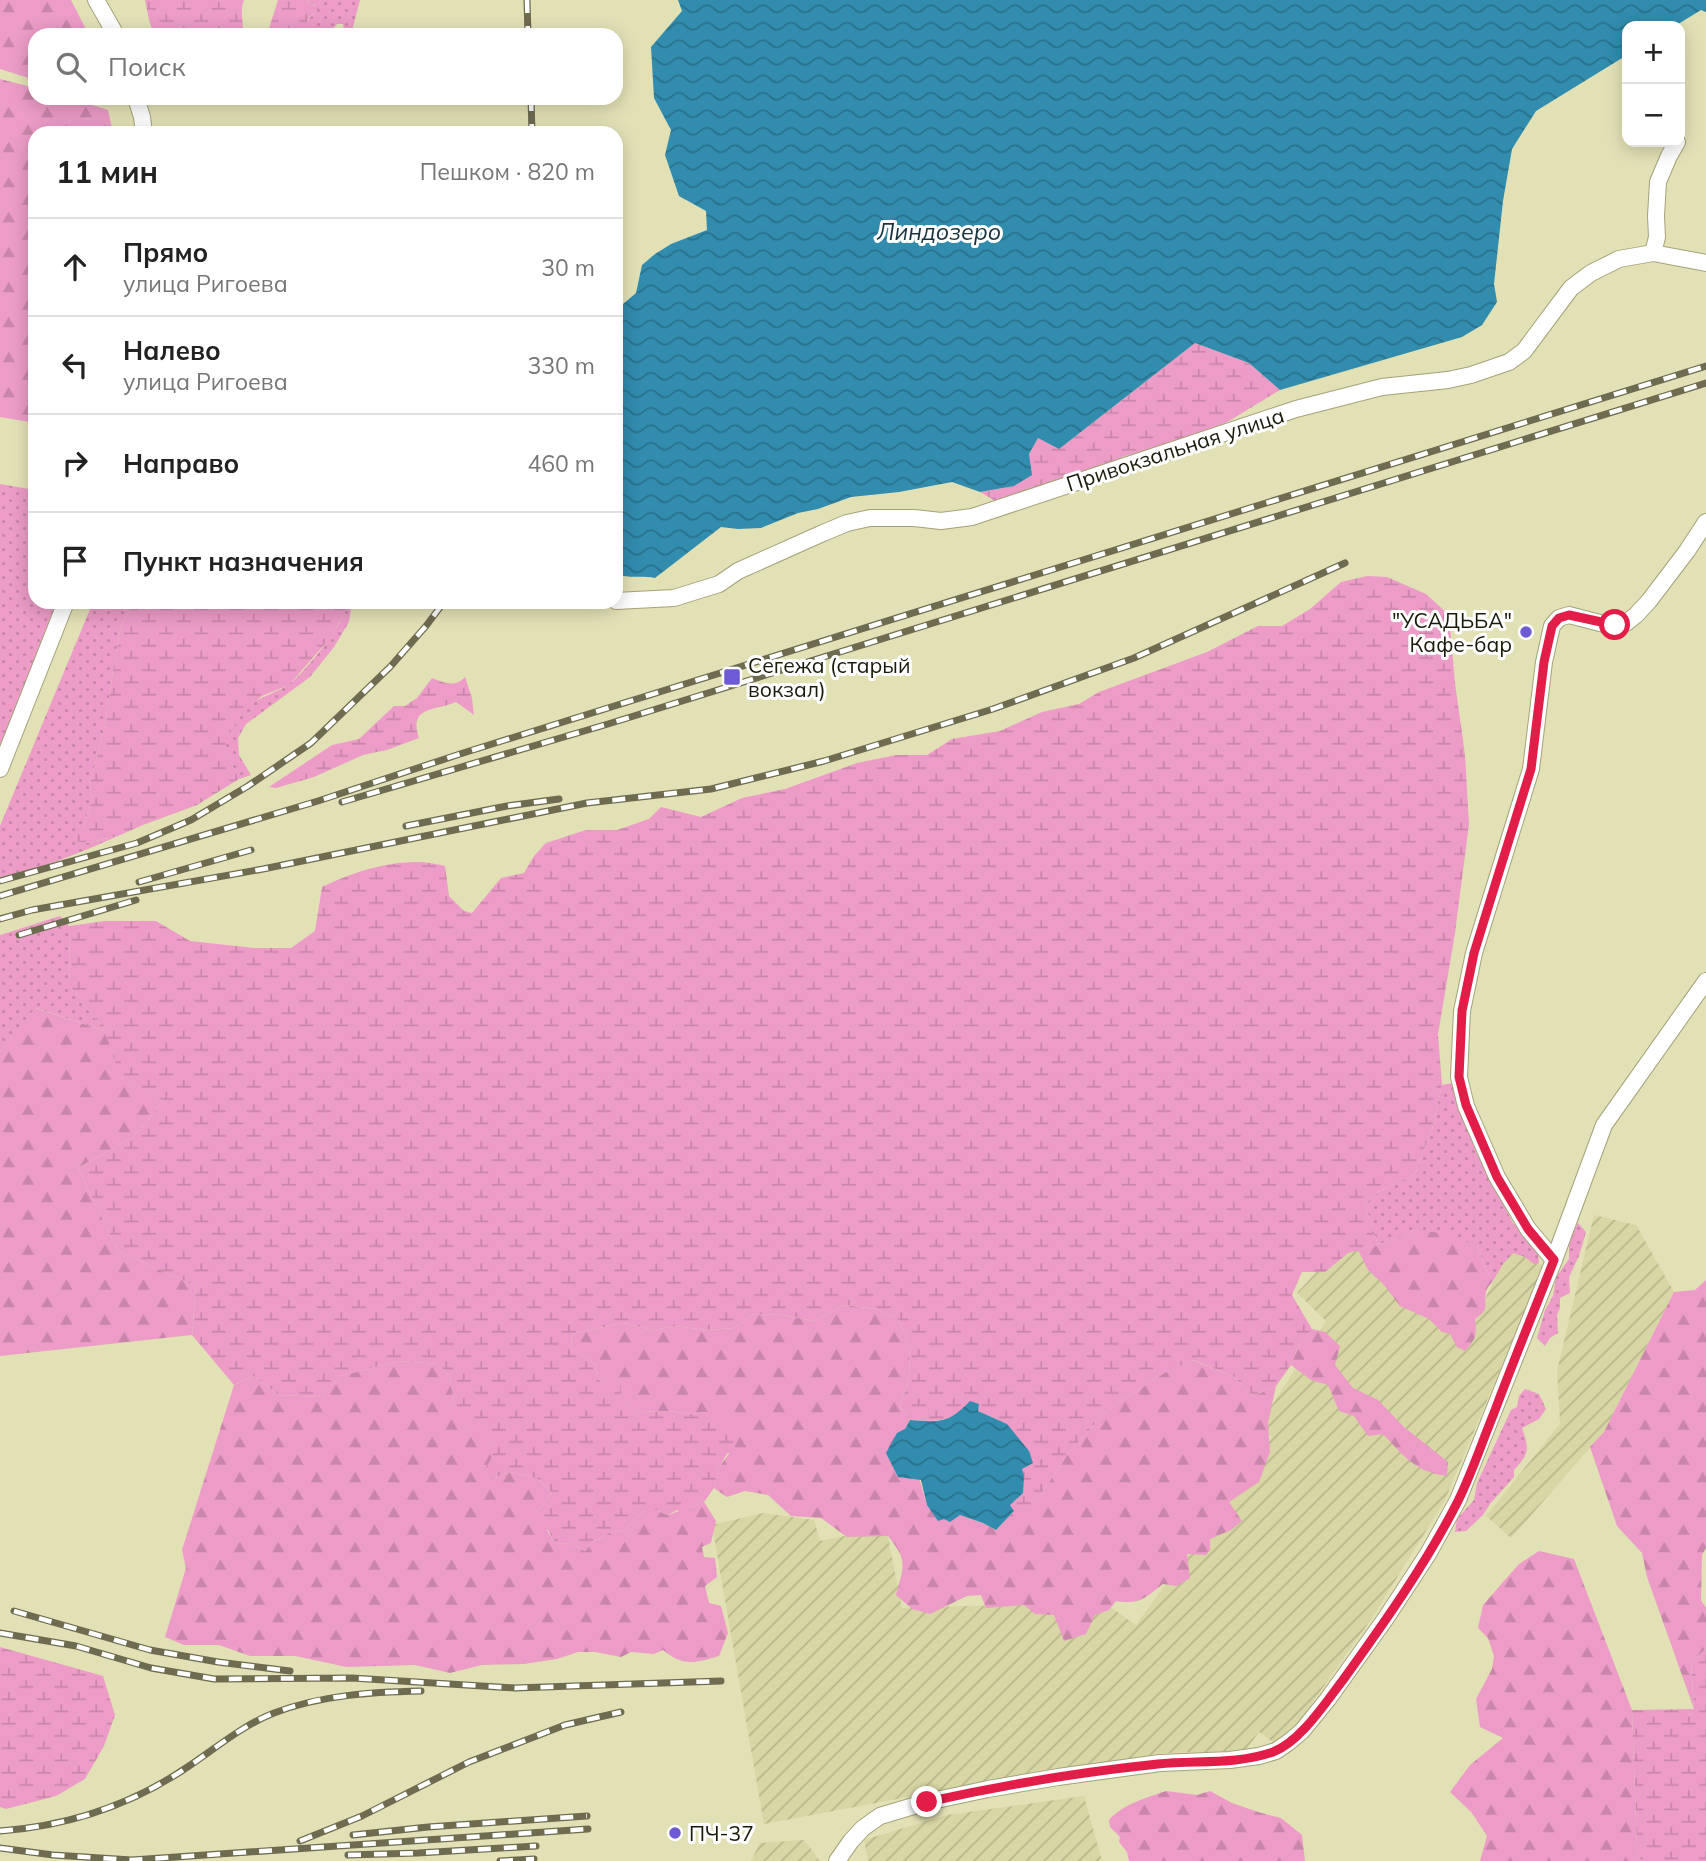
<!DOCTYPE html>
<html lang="ru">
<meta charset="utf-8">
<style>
:root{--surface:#fff;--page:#f2f2f2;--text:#222;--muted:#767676;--line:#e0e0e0}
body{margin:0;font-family:Mulish,sans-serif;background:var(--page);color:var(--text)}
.controls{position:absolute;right:21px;top:21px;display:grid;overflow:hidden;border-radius:14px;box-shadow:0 4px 18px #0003}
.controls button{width:63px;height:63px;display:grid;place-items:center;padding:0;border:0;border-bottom:2px solid var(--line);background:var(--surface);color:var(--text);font:35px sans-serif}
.stop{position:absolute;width:21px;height:21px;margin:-16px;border:5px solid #e11d48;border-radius:50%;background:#fff}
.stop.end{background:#e11d48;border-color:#fff;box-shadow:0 2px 7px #0008}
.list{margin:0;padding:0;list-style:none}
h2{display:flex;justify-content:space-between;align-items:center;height:91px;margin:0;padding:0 28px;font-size:30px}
h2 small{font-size:23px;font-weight:400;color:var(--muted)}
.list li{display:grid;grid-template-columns:46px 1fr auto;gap:21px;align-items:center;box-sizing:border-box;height:98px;padding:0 28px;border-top:2px solid var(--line)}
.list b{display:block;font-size:26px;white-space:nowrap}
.list p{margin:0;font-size:23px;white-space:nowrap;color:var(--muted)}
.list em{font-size:23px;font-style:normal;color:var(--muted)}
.icon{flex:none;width:38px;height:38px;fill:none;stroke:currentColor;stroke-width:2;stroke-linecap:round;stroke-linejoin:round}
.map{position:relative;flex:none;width:1706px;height:1861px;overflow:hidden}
.search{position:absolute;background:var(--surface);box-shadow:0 4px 18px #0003;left:28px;top:28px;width:595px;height:77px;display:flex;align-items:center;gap:18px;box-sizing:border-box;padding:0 24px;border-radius:21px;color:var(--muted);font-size:26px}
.panel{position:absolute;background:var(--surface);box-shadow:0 4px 18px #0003;left:28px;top:126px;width:595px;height:483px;border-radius:21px}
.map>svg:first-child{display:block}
.industrial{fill:url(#industrial-furrows)}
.grass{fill:url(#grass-dots)}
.forest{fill:url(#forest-firs)}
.wetland{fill:url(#wetland-marsh)}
.water{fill:url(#water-waves)}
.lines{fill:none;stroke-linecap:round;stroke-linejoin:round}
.minor-casing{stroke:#a3a279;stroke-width:18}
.minor{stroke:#fff;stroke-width:16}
.rail-casing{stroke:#6d6c51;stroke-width:7}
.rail{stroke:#fff;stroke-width:4.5;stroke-dasharray:13;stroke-linecap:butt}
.route{stroke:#e11d48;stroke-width:9}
.poi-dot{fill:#6e5ad4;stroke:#fff;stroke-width:2.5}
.labels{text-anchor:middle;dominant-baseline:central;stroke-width:6;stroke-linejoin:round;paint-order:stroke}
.street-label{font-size:21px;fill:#1a1a0a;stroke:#fff}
.poi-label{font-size:21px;fill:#1a1a0a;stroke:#fff;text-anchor:start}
.water-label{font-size:23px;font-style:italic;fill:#17333e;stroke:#fff}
</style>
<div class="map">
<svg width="1706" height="1861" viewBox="0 0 1706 1861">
<defs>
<pattern id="industrial-furrows" width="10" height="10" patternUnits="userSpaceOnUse" patternTransform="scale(1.75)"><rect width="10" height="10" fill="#d7d6a4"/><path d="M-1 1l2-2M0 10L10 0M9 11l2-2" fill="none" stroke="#b8b78c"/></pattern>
<pattern id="grass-dots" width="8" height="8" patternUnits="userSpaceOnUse" patternTransform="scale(1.75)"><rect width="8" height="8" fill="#ec9cc7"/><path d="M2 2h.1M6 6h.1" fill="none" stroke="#ca86aa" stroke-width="1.8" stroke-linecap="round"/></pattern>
<pattern id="forest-firs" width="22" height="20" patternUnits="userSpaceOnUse" patternTransform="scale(1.75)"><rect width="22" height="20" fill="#ec9cc7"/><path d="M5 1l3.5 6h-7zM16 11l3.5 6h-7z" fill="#ca86aa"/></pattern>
<pattern id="wetland-marsh" width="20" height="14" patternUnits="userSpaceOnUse" patternTransform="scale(1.75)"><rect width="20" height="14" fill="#ec9cc7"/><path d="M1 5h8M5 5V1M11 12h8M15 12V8" fill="none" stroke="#ca86aa"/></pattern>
<pattern id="water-waves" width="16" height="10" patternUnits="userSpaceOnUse" patternTransform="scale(1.75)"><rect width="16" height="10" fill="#318cae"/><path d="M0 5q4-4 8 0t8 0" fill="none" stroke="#29728c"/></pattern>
</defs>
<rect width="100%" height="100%" fill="#e2e1b6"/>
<g class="industrial">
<path d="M 1594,1215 L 1636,1225 L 1674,1292 L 1604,1432 L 1511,1538 L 1486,1516 L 1560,1424 L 1557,1371 Z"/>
<path d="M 1347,1239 L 1464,1344 L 1509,1248 L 1544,1266 L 1444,1502 L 1372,1618 L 1296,1726 L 1276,1744 L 1259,1732 L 1245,1751 L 1164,1753 L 1052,1770 L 764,1824 L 712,1525 L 763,1513 L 814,1520 L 820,1541 L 886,1527 L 902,1608 L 1103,1602 L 1136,1625 L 1272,1437 L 1258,1427 L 1326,1321 L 1297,1293 Z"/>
<path d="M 1084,1796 L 1102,1861 L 868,1861 L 864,1840 L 947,1815 Z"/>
<path d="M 804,1840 L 820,1861 L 751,1861 L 760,1843 Z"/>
</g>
<g class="grass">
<path d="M 306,0 L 360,0 L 352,31 L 349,35 L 345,35 L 343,24 L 337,24 L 329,35 L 294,35 L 315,12 L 315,5 Z"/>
<path d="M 0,484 L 35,490 L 35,602 L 59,602 L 0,755 Z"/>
<path d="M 93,602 L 135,602 L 121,625 L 113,671 L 105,725 L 90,784 L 92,799 L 84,826 L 72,840 L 86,843 L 118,836 C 80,853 41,869 0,877 L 0,826 Z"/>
<path d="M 346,602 L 352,602 L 349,622 L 334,647 L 310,677 L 246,724 L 238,738 L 239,755 L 251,775 L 239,779 L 233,767 L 224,742 C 230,733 235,721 241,713 C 254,698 272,695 288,685 C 302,676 349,619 346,602 Z"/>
<path d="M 60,916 L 69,926 L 70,986 L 105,1031 L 36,1008 L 0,1052 L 0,935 Z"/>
<path d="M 1453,1083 L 1476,1152 L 1513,1223 L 1523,1232 L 1532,1247 L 1538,1251 L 1539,1263 L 1534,1264 L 1525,1257 L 1513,1253 L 1503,1264 L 1493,1281 L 1485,1268 L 1478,1247 L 1415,1230 L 1378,1245 L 1365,1204 L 1378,1192 L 1415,1174 L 1432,1129 L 1442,1085 Z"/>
<path d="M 1578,1223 L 1586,1232 L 1579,1256 L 1569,1277 L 1570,1293 L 1560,1298 L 1560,1308 L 1557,1315 L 1558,1333 L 1550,1338 L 1545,1346 L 1537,1338 L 1545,1310 L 1553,1296 L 1556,1277 L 1569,1259 L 1569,1240 Z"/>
<path d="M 1525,1389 L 1539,1394 L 1546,1409 L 1539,1419 L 1522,1428 C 1529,1449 1530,1453 1514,1470 L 1514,1477 L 1490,1504 L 1483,1515 L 1466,1531 L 1455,1532 L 1457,1519 L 1474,1500 L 1477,1483 L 1511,1410 L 1517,1407 L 1519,1396 Z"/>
</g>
<g class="forest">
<path d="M 0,0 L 71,0 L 89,35 L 35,35 L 35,80 L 0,69 Z"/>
<path d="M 0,79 L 35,88 L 35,98 L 71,98 L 108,110 L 113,133 L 35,133 L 35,423 L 0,417 Z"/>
<path d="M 35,1008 L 105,1031 L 121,1075 L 163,1101 L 134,1137 L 78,1168 L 118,1251 L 196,1286 L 192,1335 L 0,1356 L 0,1052 Z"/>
<path d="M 1415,1230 L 1450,1234 L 1478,1247 L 1485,1268 L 1493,1281 C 1491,1283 1486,1289 1486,1292 C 1483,1306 1491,1308 1475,1319 C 1477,1335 1476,1339 1465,1351 L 1457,1347 L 1450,1334 L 1442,1332 L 1429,1319 L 1400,1306 L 1384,1285 L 1368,1270 L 1358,1250 L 1378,1245 Z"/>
<path d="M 1706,1280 L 1706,1548 L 1702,1555 L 1701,1600 L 1706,1608 L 1706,1649 L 1691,1662 L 1694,1709 L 1647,1577 L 1642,1553 L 1617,1526 L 1590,1447 L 1604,1432 L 1674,1292 L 1695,1290 Z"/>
<path d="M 844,1305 L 876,1309 L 899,1320 L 910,1348 L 909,1376 L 900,1408 L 910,1420 L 905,1429 L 927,1505 L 944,1518 L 960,1515 L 983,1523 L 996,1530 L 1039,1497 L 1069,1452 L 1108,1410 L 1164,1373 L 1192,1360 L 1233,1376 L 1253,1396 L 1276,1386 L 1268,1423 L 1270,1452 L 1259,1482 L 1229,1502 L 1242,1521 L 1231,1530 L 1210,1539 L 1210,1550 L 1206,1555 L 1187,1554 L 1190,1578 L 1177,1586 L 1163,1584 C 1145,1598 1140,1605 1116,1601 L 1109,1610 L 1095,1615 L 1086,1634 L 1064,1641 L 1054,1615 L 1035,1614 L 1024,1605 L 986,1608 L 981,1595 L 967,1596 L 930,1614 L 912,1609 L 896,1595 C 904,1565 908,1561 888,1536 L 847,1537 L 821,1518 L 791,1516 L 768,1495 L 745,1491 L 727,1497 L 714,1488 L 719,1467 L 729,1454 L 707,1412 L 690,1414 L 669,1411 L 639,1412 L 601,1384 L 594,1364 L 572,1349 L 571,1334 L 623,1323 L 654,1330 L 675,1326 L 707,1330 L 734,1328 L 754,1314 L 783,1315 L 814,1321 Z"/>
<path d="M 1312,1329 L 1325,1332 L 1340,1346 L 1335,1365 L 1353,1388 L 1378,1400 L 1404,1427 L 1448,1462 L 1447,1476 C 1415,1472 1404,1456 1383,1434 L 1368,1436 L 1354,1416 L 1339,1411 L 1328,1385 L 1311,1380 L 1291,1365 L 1298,1346 Z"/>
<path d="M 399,1361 L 439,1364 L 450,1378 L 454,1402 L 468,1425 L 486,1429 C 497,1447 495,1456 483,1473 L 492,1479 L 509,1472 L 525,1475 L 538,1479 L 552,1493 L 536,1512 L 555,1543 L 572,1544 L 585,1551 L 594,1541 L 609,1533 L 624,1530 L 645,1510 L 656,1510 L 668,1515 L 704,1502 L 716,1521 L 711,1543 L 702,1547 L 704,1557 L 715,1558 L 717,1577 L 705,1586 L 709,1603 L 721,1606 L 728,1633 L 719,1656 C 696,1663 683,1667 663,1650 L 654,1654 L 631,1652 L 621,1657 L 595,1652 L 578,1652 L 557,1659 L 524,1664 L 482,1665 L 450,1673 L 415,1665 L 347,1667 L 295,1656 L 250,1656 L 219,1645 L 184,1645 L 165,1637 L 186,1568 L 182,1550 L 234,1385 L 253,1376 L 279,1395 L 322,1397 L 340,1376 Z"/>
<path d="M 1539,1551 L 1574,1559 L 1632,1710 L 1637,1850 L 1641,1861 L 1480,1861 L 1487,1836 L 1472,1813 L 1450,1792 L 1470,1765 L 1503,1738 L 1480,1727 L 1476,1699 L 1492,1669 L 1494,1656 L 1488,1638 L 1478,1628 L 1483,1605 L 1519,1564 Z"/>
<path d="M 1166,1791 L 1197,1795 L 1210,1791 L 1232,1803 L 1258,1812 L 1281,1818 L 1302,1835 L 1305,1861 L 1129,1861 L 1127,1852 L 1119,1842 L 1120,1837 L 1110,1827 L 1109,1820 C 1123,1804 1146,1798 1166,1791 Z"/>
</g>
<g class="wetland">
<path d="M 145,0 L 244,0 C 239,11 244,23 243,35 L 154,35 L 149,20 Z"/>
<path d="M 278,0 L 306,0 L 319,8 L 307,20 L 307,24 L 303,30 L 299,31 L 294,35 L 267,35 Z"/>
<path d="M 1195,343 L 1249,363 L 1280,390 L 1229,421 L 1191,439 L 1125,456 L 1004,506 L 980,492 L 1014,486 L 1029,454 L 1038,438 L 1059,449 Z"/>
<path d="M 1367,576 L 1387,577 L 1426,594 L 1449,615 L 1455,683 L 1465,755 L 1469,824 L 1455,933 L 1438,1034 L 1442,1085 L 1432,1129 L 1415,1174 L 1378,1192 L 1365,1204 L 1378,1245 L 1348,1253 L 1325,1272 L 1302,1272 L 1292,1295 L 1312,1329 L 1298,1346 L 1291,1365 L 1276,1386 L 1253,1396 L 1233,1376 L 1193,1360 L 1164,1373 L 1108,1410 L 1069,1452 L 1039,1497 L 1008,1531 L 996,1530 L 1014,1511 L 1010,1505 L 1007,1424 L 978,1411 L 978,1404 L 970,1402 C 948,1424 940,1421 910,1420 L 900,1408 L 909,1376 L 910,1348 L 899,1320 L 876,1309 L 844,1305 L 814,1321 L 783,1315 L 754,1314 L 734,1328 L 707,1330 L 675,1326 L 654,1330 L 623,1323 L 571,1334 L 572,1349 L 594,1364 L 601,1384 L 621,1382 L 621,1398 L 639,1412 L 669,1411 L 690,1414 L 707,1412 L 725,1422 L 737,1438 L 719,1467 L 714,1488 L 704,1502 L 690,1507 L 683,1513 L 677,1510 L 668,1515 L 656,1510 L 645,1510 L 624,1530 L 609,1533 L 594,1541 L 585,1551 L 572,1544 L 555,1543 L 548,1530 L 535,1523 L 536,1512 L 552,1493 L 538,1479 L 525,1475 L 509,1472 L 492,1479 L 482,1474 C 494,1456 498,1448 485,1430 L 468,1425 L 461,1417 L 454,1402 L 450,1378 L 439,1364 L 399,1361 L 340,1376 L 322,1397 L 279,1395 L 253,1376 L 234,1385 L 192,1335 L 196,1286 L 118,1251 L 78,1168 L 134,1137 L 163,1101 L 120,1075 L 105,1031 L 70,986 L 69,926 L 105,921 L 156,921 L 190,941 L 254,948 L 291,948 L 315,931 L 322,887 C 351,873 384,862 417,862 C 426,862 436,864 445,866 L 449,896 L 464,911 L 472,913 L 501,878 L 524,873 L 534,856 L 546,843 L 586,830 L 617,830 L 649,819 L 661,807 L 701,817 L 742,798 L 785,789 L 857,763 L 896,755 L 927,755 L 952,739 L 1000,731 L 1042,712 L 1079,704 L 1099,692 L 1207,652 L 1258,626 L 1282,626 L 1310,609 L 1341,582 Z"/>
<path d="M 135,602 L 346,602 L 347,608 L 331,637 L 289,685 L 262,696 L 242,713 L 225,742 L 233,767 L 239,779 L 197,805 L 143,825 L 118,836 L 86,843 L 71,840 L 84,826 L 92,799 L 90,784 L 105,725 L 113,671 L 121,625 Z"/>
<path d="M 465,677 L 472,698 L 474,715 L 456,702 C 435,711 408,706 419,738 L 387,750 L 363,755 L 314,777 L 276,788 L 269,787 L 332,745 L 359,739 L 394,706 L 405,706 L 417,698 L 432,678 C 444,683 455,688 465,677 Z"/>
<path d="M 0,1647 L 103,1676 L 115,1715 L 104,1746 L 85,1779 L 56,1796 L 6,1809 L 0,1807 Z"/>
<path d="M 1706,1649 L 1706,1861 L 1641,1861 L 1637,1850 L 1632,1710 L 1694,1709 L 1691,1662 Z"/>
</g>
<g class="water">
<path d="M 678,0 L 1706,0 L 1706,12 L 1701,10 L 1675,26 L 1627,26 L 1627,55 L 1536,111 L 1512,149 L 1503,201 L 1494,284 L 1497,302 L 1482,325 L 1462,337 L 1280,390 L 1249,363 L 1195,343 L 1059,449 L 1038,438 L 1029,454 L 1032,475 L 1014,486 L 980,492 L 952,482 L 899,492 L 851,497 L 818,509 L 798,513 L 761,528 L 738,529 L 721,527 L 655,578 C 641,575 629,579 616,574 L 616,402 L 619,397 L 616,391 L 616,310 L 636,293 L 642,265 L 655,254 L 671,244 L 707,230 L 706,211 L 679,196 L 665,155 L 671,130 L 654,98 L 651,47 L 682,11 Z"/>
<path d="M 970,1401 L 979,1404 L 978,1411 L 1007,1424 L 1029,1451 L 1033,1463 L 1022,1469 L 1024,1476 L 1023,1493 L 1010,1505 L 1014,1511 L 996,1530 L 983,1523 L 960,1515 L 950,1522 L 944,1519 L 938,1521 L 927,1505 L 921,1480 L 898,1477 L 886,1453 L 897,1433 L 905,1429 L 910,1420 C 940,1422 948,1424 970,1401 Z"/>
</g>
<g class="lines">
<defs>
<g id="minor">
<path d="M 96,0 L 116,35"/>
<path d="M 136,98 L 142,117 L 144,133"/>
<path d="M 1653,253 L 1657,237 L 1656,216 L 1658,182 L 1669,156 L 1677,142"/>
<path d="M 616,601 L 674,598 L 719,584 L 738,571 L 823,533 L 847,523 L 870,518 L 914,518 L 941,521 L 972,517 L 1296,409 L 1382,387 L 1448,380 L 1471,375 L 1509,362 L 1524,351 L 1571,288 L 1591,273 L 1619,259 L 1653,253 L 1706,263"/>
<path d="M 0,769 L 66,602"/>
<path d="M 1554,1260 L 1528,1229 L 1497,1177 L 1466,1106 L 1459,1077 L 1462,1011 L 1474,953 L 1531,769 L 1544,662 L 1552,626 L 1559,618 L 1569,615 L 1604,624 L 1615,625 L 1626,623 L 1636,615 L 1649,601 L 1687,551 L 1706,522"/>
<path d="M 837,1861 L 851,1841 L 863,1828 L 880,1816 L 927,1802 L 988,1789 L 1058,1777 L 1160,1763 L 1230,1760 L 1259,1756 L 1276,1751 L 1289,1742 L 1302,1731 L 1328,1699 L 1386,1618 L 1428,1554 L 1458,1500 L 1554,1260 L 1604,1125 L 1706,981"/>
</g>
</defs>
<use href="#minor" class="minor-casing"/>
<use href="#minor" class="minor"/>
<defs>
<g id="rail">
<path d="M 527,0 L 528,35"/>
<path d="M 531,98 L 532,133"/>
<path d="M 342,802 L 608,724 L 1706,383"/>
<path d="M 406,826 L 507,806 L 559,799"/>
<path d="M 0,881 L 137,843 L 191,820 L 248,786 L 311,743 L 390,667 L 426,626 L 444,602"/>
<path d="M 139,882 L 251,850"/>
<path d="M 0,896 L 318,801 L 460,754 L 1706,366"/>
<path d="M 0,919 L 32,910 L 263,869 L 587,803 L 711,789 L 824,761 L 993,709 L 1134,658 L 1345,563"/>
<path d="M 19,935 L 136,900"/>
<path d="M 14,1611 L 150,1650 L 218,1662 L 290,1671"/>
<path d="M 0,1633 L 76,1646 L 151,1668 L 214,1679 L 352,1678 L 515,1688 L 721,1681"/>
<path d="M 0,1831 C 68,1826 132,1805 189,1766 C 216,1748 243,1725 274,1713 C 321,1695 372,1692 421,1691"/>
<path d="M 353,1835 L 428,1827 L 587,1816"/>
<path d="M 300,1841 L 362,1816 L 469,1762 L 565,1725 L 621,1712"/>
<path d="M 0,1848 L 53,1855 L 132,1860 L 588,1829"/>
<path d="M 348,1855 L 418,1853 L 536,1846"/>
<path d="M 500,1861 L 534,1859"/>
</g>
</defs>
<use href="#rail" class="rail-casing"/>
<use href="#rail" class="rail"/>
</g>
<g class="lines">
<path class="route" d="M 927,1802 C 1003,1785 1080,1772 1158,1764 C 1196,1760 1237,1765 1273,1752 C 1301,1741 1325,1703 1343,1680 C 1384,1623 1426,1564 1458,1501 C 1472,1473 1482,1442 1494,1413 C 1513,1362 1534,1311 1554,1260 L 1528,1229 L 1497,1177 L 1466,1105 L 1459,1077 L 1462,1011 L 1474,953 L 1531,769 L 1544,662 L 1552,626 L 1559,618 L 1569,615 L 1615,625"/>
</g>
<g class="poi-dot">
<circle cx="1526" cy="632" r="7"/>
<rect x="723" y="668" width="18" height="18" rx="3.5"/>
<circle cx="675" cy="1833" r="7"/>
</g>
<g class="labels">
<g class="street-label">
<text transform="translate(1175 449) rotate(-18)">Привокзальная улица</text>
</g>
<g class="poi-label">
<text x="1512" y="620" text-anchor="end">"УСАДЬБА"<tspan x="1512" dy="24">Кафе-бар</tspan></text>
<text x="748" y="665">Сегежа (старый<tspan x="748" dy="24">вокзал)</tspan></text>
<text x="689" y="1833">ПЧ-37</text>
</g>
<g class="water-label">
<text x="939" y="231">Линдозеро</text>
</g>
</g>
</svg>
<div class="controls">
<button>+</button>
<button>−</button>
</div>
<div class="stop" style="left:1615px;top:625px"></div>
<div class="stop end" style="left:927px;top:1802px"></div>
<div class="search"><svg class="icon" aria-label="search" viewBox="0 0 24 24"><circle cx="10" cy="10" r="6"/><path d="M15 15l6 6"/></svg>Поиск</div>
<section class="panel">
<h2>11 мин<small>Пешком · 820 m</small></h2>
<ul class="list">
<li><svg class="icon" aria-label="ahead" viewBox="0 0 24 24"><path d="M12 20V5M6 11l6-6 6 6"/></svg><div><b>Прямо</b><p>улица Ригоева</p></div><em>30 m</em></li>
<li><svg class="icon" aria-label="left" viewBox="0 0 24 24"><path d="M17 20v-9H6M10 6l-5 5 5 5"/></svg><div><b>Налево</b><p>улица Ригоева</p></div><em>330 m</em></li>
<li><svg class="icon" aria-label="right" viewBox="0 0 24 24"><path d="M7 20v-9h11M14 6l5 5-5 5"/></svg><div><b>Направо</b></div><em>460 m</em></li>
<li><svg class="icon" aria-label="arrive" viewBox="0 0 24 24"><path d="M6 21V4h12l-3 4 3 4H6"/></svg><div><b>Пункт назначения</b></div></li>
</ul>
</section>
</div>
